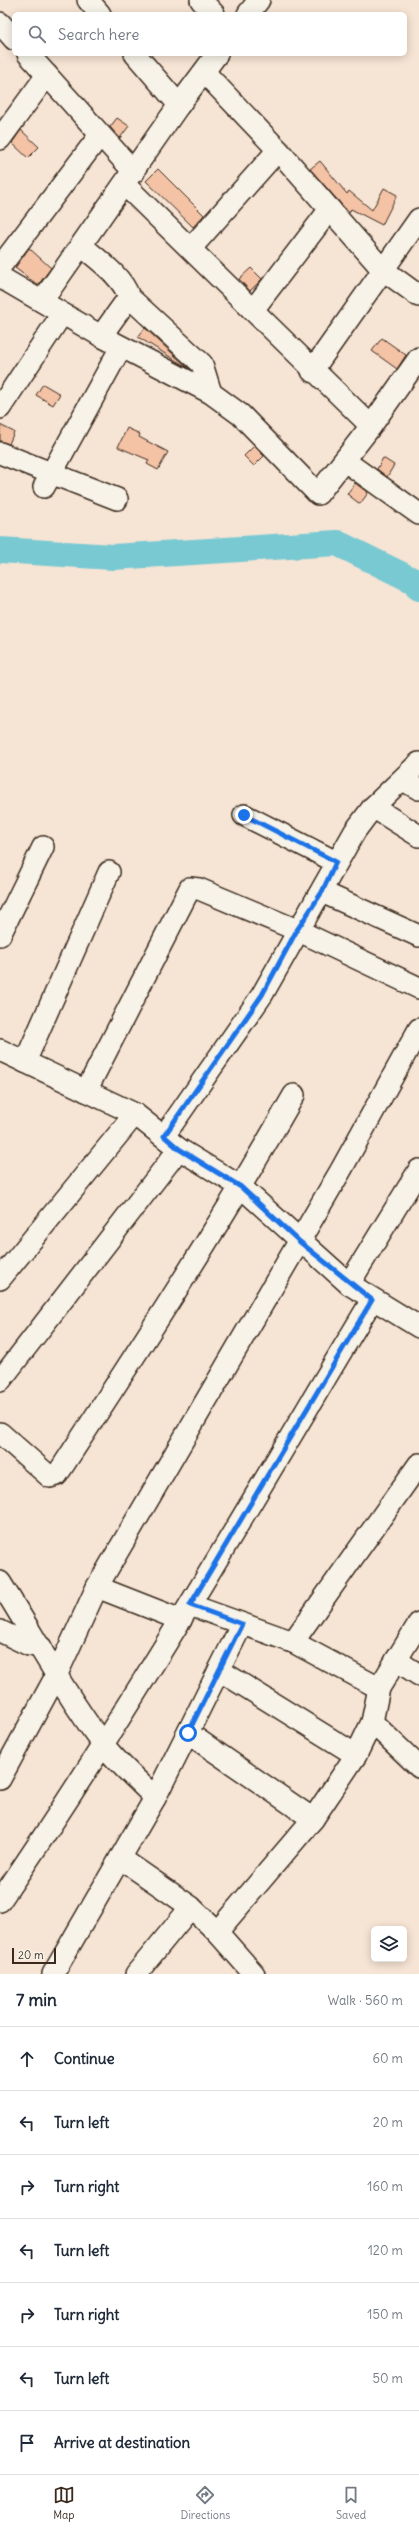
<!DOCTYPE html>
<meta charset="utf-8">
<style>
:root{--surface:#fff;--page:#f6f6f7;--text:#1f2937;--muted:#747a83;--line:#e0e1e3;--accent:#3b2a1e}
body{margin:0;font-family:Delius,sans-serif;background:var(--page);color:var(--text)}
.controls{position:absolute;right:12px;bottom:12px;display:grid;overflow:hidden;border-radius:6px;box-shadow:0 2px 10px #0003}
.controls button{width:36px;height:36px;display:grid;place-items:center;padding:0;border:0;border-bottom:1px solid var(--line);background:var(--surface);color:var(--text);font:20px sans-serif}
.scale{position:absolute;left:12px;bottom:10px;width:44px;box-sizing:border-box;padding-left:4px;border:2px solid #3b2a1e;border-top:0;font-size:11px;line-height:14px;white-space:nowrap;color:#3b2a1e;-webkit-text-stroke:3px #f7f3e8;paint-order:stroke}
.stop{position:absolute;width:12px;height:12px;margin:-9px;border:3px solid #1a73e8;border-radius:50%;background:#fff}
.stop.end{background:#1a73e8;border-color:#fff;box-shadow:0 1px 4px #0008}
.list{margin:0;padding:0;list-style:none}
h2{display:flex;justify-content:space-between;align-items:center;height:52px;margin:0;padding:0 16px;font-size:17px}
h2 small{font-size:13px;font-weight:400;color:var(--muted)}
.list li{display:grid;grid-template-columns:26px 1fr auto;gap:12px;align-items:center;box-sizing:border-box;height:64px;padding:0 16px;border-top:1px solid var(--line)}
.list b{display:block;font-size:15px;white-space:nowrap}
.list em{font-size:13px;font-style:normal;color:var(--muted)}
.icon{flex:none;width:22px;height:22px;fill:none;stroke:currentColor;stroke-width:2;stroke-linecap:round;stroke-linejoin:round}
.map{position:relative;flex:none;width:419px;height:1974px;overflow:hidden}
.search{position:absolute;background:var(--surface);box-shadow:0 2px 10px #0003;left:12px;right:12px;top:12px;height:44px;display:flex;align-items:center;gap:10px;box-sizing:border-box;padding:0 14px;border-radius:6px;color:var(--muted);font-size:15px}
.sheet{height:500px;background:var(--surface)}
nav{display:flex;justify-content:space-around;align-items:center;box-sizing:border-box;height:56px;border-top:1px solid var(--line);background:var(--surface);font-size:11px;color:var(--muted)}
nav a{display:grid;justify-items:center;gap:2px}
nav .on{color:var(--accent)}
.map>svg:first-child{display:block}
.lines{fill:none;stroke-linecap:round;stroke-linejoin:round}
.river{stroke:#79c9d3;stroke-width:26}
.building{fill:#f4c2a5;stroke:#3b2a1e}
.minor-casing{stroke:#3b2a1e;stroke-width:24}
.minor{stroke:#f7f3e8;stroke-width:21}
.route{stroke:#1a73e8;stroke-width:5}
</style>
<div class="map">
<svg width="419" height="1974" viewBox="0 0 419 1974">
<rect width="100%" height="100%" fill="#f6e4d4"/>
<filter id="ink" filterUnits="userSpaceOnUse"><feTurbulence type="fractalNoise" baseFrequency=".025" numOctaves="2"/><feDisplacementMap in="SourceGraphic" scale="8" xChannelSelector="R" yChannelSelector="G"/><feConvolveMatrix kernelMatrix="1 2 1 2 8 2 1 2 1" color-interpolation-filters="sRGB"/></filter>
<g filter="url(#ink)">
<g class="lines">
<path class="river" d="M 0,550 L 113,557 L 337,543 L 414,581 L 419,588"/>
</g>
<g class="building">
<path d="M 117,118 L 129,126 L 120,138 L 110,127 Z"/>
<path d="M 21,130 L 39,147 L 28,158 L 12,143 Z"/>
<path d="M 320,161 L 347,194 L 349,191 L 372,210 L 384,188 L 397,195 L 382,225 L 351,209 L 349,213 L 310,169 Z"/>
<path d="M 158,169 L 204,215 L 193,227 L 146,181 Z"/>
<path d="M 29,248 L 51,268 L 38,285 L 15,268 Z"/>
<path d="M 251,268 L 262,279 L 250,291 L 239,279 Z"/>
<path d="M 145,328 L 188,368 L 138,337 Z"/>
<path d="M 382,338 L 406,355 L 397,369 L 372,351 Z"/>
<path d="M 43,384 L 60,394 L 53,405 L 36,395 Z"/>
<path d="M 0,425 L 14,432 L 9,444 L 0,441 Z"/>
<path d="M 127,428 L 140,434 L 139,437 L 168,452 L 158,470 L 147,464 L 149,460 L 118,447 Z"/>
<path d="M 254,446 L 264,456 L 254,466 L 244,456 Z"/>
<path d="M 383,458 L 394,465 L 387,477 L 377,469 Z"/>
<path d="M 355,483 L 368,493 L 360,504 L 347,494 Z"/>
</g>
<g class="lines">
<defs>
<g id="minor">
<path d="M 88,0 L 100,14"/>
<path d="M 201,0 L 214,14"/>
<path d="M 248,14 L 259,0"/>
<path d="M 0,23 L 14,39"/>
<path d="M 28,54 L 134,172"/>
<path d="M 135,54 L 179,105"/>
<path d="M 205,73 L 278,150 L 382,269 L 419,296"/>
<path d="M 0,139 L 47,75"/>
<path d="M 125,185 L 371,426"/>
<path d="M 82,246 C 98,260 122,276 129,297 L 101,336"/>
<path d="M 191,248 L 278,150"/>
<path d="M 0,267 L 100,135"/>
<path d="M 0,277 L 101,336 L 211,393 L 241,415 L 318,494 L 371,426 L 419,358"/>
<path d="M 129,297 L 202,364 L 211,393"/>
<path d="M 42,301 L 179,105 L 217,54"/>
<path d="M 253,310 L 330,209"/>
<path d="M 312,371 L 419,219"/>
<path d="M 0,408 L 62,314"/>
<path d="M 0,453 L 117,499"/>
<path d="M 345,461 L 419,514"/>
<path d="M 44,487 L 121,347"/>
<path d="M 403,780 L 419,789"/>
<path d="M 373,807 L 419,836"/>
<path d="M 244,815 L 336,862"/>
<path d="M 322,892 L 419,936"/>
<path d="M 0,935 L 43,847"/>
<path d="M 0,1050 L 135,1114 L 179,1149 L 241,1187 L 349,1284 L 419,1327"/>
<path d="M 25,1062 L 109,872"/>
<path d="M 86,1091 L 190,888 L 199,889 L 297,930 L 419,988"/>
<path d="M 164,1136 L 262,995 L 355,831 L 373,807 L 419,763"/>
<path d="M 0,1279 L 135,1114"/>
<path d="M 349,1284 L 419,1170"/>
<path d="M 0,1381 L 179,1149"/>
<path d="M 0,1433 L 50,1477 L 57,1475 C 139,1350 220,1225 294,1095"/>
<path d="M 0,1582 C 34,1636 64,1692 102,1743 C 117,1763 138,1780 155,1798"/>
<path d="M 97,1587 L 181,1620"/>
<path d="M 190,1605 L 293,1642 L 379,1688 L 419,1623"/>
<path d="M 0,1631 L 29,1645 L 41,1647"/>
<path d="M 293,1642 L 419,1464"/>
<path d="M 396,1660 L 419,1675"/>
<path d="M 219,1670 L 356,1755"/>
<path d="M 372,1722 L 419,1767"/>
<path d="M 188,1733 L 313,1819"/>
<path d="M 0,1779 L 56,1676 L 97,1587 L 341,1170 L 419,1029"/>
<path d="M 120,1858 L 191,1907 L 217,1932 L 254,1974"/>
<path d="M 0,1901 C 133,1707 251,1502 372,1300"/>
<path d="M 217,1932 L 313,1819 L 356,1755 L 372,1722 L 379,1688"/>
<path d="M 53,1974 L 155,1798 L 242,1624"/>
<path d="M 136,1974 L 191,1907"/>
</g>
</defs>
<use href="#minor" class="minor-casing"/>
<use href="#minor" class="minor"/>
</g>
</g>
<g class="lines" filter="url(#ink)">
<path class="route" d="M 188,1733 L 242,1624 L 190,1605 L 372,1300 L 300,1242 L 241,1187 L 179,1149 L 164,1136 L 262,995 L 297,930 L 322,892 L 336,862 L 244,815"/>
</g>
</svg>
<div class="controls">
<button><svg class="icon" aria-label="layers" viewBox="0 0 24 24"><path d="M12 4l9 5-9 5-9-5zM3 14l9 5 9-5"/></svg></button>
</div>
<div class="scale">20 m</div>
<div class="stop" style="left:188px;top:1733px"></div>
<div class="stop end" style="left:244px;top:815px"></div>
<div class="search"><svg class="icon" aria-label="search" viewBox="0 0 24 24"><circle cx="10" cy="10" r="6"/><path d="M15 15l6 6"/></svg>Search here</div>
</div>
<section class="sheet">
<h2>7 min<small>Walk · 560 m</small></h2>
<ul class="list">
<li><svg class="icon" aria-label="ahead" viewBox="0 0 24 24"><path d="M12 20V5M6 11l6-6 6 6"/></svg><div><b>Continue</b></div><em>60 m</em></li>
<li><svg class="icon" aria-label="left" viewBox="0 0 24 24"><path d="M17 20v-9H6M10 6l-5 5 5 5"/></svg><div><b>Turn left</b></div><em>20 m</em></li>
<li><svg class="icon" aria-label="right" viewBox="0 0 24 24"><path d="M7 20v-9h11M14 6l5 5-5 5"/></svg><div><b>Turn right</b></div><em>160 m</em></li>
<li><svg class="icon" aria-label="left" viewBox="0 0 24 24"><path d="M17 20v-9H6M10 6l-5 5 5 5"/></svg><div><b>Turn left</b></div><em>120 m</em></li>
<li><svg class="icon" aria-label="right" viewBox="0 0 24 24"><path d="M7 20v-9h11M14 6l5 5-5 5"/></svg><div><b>Turn right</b></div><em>150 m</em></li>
<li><svg class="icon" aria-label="left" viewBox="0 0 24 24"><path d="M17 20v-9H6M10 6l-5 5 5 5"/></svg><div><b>Turn left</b></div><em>50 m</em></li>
<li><svg class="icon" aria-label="arrive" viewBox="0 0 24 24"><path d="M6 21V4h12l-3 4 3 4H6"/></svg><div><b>Arrive at destination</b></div></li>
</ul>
</section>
<nav>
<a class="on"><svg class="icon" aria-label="map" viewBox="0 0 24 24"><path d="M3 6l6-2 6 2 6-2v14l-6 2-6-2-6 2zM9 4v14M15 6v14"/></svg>Map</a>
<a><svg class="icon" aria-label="directions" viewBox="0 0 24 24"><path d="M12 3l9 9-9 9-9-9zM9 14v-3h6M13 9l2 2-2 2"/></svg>Directions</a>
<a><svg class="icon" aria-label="saved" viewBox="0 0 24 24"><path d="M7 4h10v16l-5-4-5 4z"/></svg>Saved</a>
</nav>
